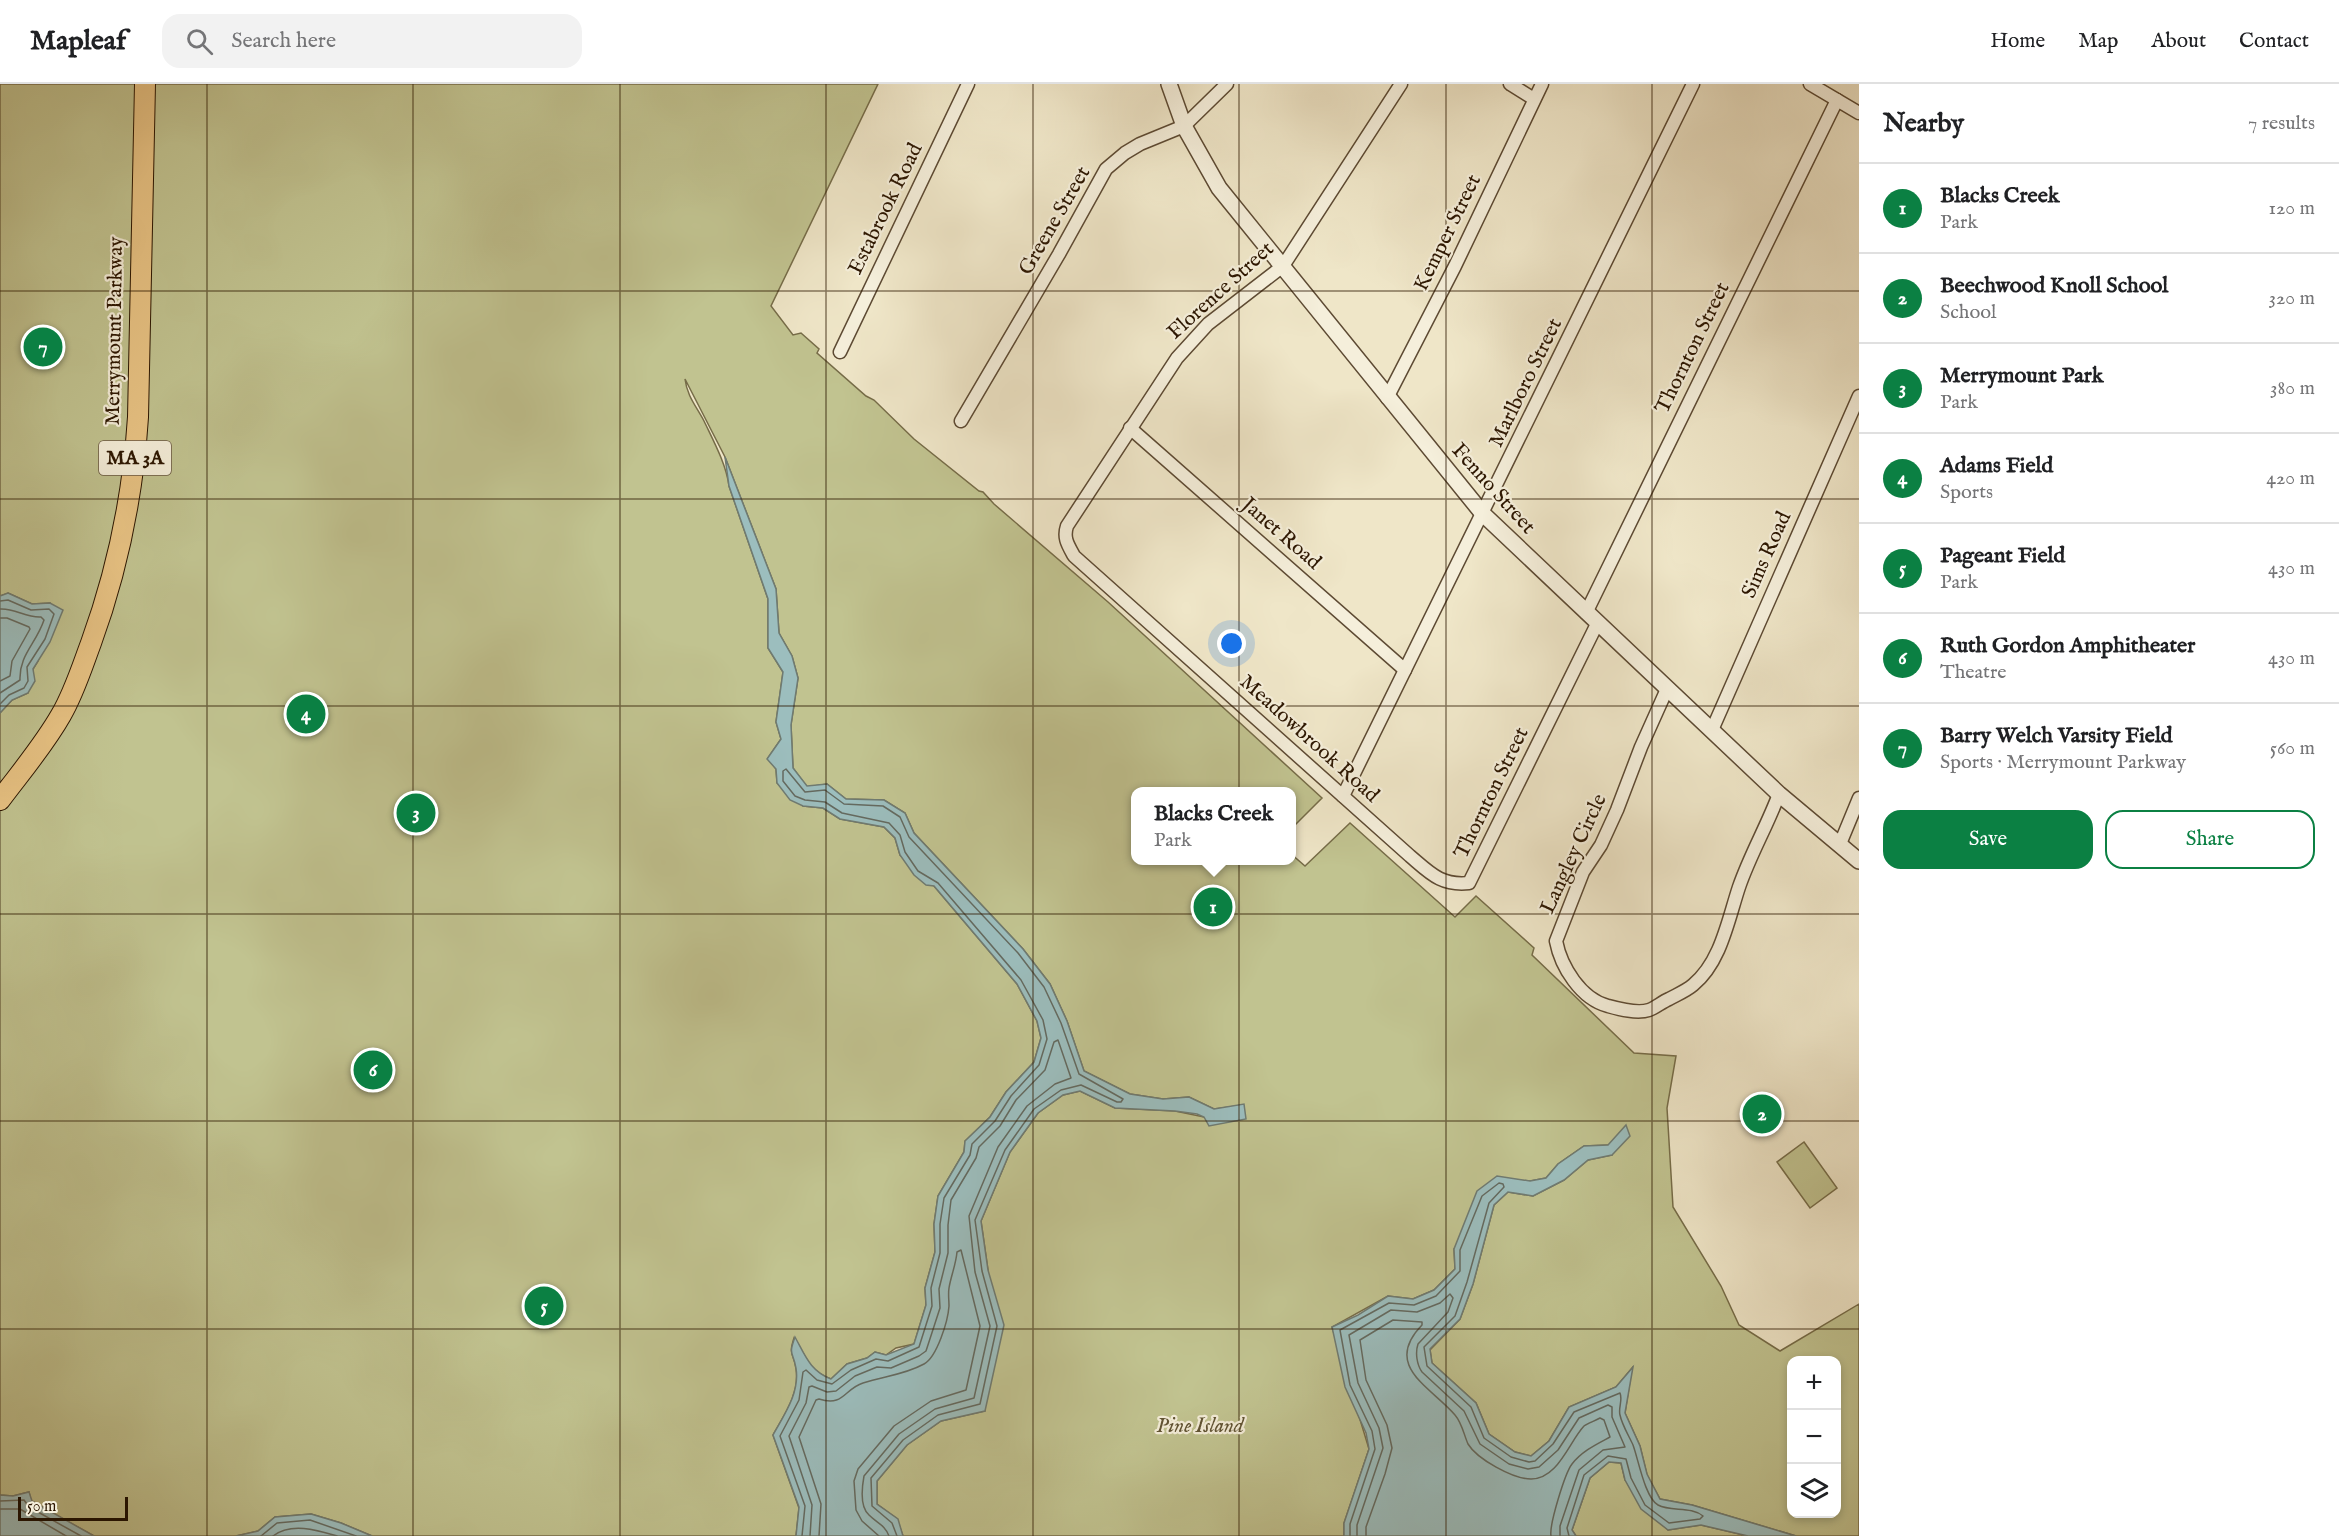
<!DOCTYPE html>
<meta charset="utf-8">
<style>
:root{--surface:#fff;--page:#f2f2f2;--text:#202124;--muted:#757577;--line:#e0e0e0;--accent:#0b8043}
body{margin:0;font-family:"IM FELL English",serif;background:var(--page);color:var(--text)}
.controls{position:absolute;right:18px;bottom:18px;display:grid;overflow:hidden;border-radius:12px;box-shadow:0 3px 9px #0003}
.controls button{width:54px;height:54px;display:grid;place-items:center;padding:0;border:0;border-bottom:2px solid var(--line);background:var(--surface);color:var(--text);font:30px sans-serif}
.scale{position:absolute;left:18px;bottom:15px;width:110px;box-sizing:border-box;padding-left:6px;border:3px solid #2c1601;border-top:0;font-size:16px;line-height:21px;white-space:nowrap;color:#2c1601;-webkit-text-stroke:4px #f5efdb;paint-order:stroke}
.you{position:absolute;left:1232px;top:560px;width:21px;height:21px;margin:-15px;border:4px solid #fff;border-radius:50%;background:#1a73e8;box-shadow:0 0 0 9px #1a73e833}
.badge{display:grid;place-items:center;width:39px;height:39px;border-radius:50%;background:var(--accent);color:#fff;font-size:20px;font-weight:700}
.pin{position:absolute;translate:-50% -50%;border:3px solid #fff;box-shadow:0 2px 6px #0006}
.popup{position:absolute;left:1131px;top:703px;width:165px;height:78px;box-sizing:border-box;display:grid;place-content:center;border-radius:12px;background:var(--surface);filter:drop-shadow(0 2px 4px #0005);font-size:20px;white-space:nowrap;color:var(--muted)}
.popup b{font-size:22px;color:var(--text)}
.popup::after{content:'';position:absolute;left:50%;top:100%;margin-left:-12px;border:12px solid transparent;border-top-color:var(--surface)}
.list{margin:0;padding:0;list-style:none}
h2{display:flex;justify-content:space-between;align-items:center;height:78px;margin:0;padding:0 24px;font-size:26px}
h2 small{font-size:20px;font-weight:400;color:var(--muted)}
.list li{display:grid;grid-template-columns:39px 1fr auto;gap:18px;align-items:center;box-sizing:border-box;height:90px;padding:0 24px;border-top:2px solid var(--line)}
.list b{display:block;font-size:22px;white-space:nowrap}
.list p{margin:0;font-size:20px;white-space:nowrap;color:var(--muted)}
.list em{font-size:20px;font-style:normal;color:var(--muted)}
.actions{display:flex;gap:12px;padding:18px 24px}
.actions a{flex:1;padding:14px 0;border:2px solid var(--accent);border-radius:18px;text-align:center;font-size:21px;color:var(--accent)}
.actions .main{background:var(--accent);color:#fff}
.icon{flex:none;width:33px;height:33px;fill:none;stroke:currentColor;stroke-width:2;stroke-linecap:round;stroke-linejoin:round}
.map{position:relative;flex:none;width:1859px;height:1452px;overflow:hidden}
header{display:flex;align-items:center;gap:36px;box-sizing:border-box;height:84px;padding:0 30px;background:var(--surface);border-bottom:2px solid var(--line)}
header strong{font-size:28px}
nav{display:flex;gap:33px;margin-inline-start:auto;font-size:21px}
.search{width:420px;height:54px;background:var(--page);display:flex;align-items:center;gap:15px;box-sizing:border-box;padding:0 21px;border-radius:18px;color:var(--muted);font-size:22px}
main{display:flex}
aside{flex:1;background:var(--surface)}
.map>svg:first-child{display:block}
.green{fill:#c1c390;stroke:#766c48;stroke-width:1.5;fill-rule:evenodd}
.water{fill:#9cbebe;stroke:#6f7b72;stroke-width:1.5}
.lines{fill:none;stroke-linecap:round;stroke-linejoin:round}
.shore{stroke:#646a60;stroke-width:1.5}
.minor-casing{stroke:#5d4a33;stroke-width:15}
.tertiary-casing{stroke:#5d4a33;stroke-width:18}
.primary-casing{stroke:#2c1601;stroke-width:22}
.minor{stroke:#f5efdb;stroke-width:12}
.tertiary{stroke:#f5efdb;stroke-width:15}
.primary{stroke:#e8c384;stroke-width:20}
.grid{fill:none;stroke:#2c1601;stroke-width:1.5;stroke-opacity:0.55}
.labels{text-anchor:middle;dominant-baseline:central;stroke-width:4.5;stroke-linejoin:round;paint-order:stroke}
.shield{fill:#f5efdb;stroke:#685742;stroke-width:1.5}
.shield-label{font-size:20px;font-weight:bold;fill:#2c1601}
.street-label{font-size:21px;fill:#2c1601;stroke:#f5efdb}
.park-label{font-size:21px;font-style:italic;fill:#605333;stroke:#f5efdb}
</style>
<header>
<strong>Mapleaf</strong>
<div class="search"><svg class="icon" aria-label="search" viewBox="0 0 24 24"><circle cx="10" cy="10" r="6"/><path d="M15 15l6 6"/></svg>Search here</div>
<nav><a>Home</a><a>Map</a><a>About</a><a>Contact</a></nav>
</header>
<main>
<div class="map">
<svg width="1859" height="1452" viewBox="0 0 1859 1452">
<rect width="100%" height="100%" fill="#efe6c8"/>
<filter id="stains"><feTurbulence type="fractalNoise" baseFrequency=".00333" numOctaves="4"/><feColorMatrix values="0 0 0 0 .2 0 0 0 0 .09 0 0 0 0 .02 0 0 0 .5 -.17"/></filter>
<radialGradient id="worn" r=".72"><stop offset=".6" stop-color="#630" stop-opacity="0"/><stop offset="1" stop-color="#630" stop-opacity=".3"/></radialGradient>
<g class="green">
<path d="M 0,0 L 878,0 L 771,222 L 793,251 L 801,249 L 819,265 L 817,269 L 866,312 L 874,316 L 914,355 L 979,407 L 983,408 L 994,420 L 1108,518 L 1322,714 L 1291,745 L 1291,708 L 1135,708 L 1135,776 L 1291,776 L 1291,770 L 1305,782 L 1350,739 L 1455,833 L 1476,812 L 1534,864 L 1532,871 L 1634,969 L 1676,972 L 1667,1024 L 1673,1123 L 1721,1202 L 1739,1241 L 1780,1267 L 1859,1220 L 1859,1452 L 1796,1452 L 1692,1421 L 1660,1415 L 1647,1391 L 1640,1362 L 1625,1329 L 1632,1284 L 1616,1303 L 1569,1323 L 1549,1357 L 1531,1372 L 1515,1368 L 1489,1350 L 1476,1319 L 1432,1279 L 1430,1266 L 1460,1235 L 1473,1200 L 1494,1121 L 1508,1108 L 1533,1112 L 1564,1096 L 1588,1076 L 1612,1071 L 1608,1061 L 1584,1062 L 1558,1080 L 1546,1094 L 1530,1097 L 1516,1096 L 1454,1165 L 1455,1185 L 1434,1206 L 1413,1215 L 1388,1212 L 1332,1243 L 1369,1365 L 1344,1439 L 1344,1452 L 903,1452 L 897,1435 L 877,1420 L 877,1397 L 907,1361 L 941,1337 L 985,1327 L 988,1186 L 981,1137 L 1010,1068 L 1038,1029 L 1063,1011 L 1080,1007 L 1115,1024 L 1175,1027 L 1204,1033 L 1244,1021 L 1214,1025 L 1189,1013 L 1163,1015 L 1130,1010 L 1084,987 L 1067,937 L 1050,900 L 1023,865 L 914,749 L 905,729 L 884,716 L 846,715 L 827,700 L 807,703 L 793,684 L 791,641 L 798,594 L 792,572 L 779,549 L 776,505 L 725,373 L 685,295 C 687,312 696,322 704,337 C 714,358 726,380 729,402 L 768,515 L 768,564 L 783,588 L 776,638 L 781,655 L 768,674 L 776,685 L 777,699 L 803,722 L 823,724 L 840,735 L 884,743 L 895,754 L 900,771 L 934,802 L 1017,900 L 1037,937 L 1041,954 L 1034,978 L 1006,1008 L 990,1033 L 965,1057 L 964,1068 L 938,1112 L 934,1140 L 935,1168 L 925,1204 L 926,1221 L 914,1260 L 896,1264 L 886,1271 L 875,1268 L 867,1274 L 847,1280 L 831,1295 C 807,1286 807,1272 794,1254 C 788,1272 794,1269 796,1285 C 800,1309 784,1331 773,1351 L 799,1424 L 796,1452 L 372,1452 L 341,1439 L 311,1430 L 275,1433 L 258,1447 L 236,1452 L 94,1452 L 31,1417 L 29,1408 L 13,1412 L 0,1411 L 0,629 L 12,616 L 28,609 L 33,585 L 38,577 L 50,519 L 32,520 L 8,509 L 0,512 ZM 1792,1276 L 1836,1276 L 1836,1430 L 1792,1430 Z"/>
<path d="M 1804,1058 L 1837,1104 L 1810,1124 L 1777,1078 Z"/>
<path d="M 1609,1378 L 1621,1379 L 1625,1396 L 1668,1446 L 1701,1441 L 1748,1452 L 1576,1452 L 1572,1446 L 1590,1394 Z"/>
</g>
<g class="water">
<path d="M 725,373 L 776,505 L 779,549 L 792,572 L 798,594 L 791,641 L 793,684 L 807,702 L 827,700 L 846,715 L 884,716 L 905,729 L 914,749 L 1023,865 L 1050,900 L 1067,937 L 1084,987 L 1130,1010 L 1163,1015 L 1189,1013 L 1214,1025 L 1244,1020 L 1246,1035 L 1209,1042 L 1204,1033 L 1197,1030 L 1175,1027 L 1115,1024 L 1080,1007 L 1063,1011 L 1038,1029 L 1010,1068 L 981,1137 L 988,1186 L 1004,1241 L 985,1327 L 941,1337 L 907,1361 L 877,1397 L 877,1420 L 898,1435 L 903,1452 L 796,1452 L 799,1423 L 773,1351 C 784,1331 800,1309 796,1284 C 793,1267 788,1272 795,1253 C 805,1271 810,1287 831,1295 L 847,1280 L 867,1274 L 875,1268 L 886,1271 L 914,1260 L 926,1221 L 925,1204 L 935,1168 L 934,1140 L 938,1112 L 964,1068 L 965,1057 L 990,1033 L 1006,1008 L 1034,978 L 1041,954 L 1037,937 L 1017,900 L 934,802 L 926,801 L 914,791 L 900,771 L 895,754 L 884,743 L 840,735 L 823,724 L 803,722 L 790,716 L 777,699 L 776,685 L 767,675 L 781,655 L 776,638 L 783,588 L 768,564 L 768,515 L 729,402 Z"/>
<path d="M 8,509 L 32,520 L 50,519 L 63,526 L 50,558 L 33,585 L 35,597 L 28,609 L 12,616 L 0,629 L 0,512 Z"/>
<path d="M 1626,1041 L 1630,1052 L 1612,1071 L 1588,1076 L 1564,1096 L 1533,1112 L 1508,1108 L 1494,1121 L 1473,1200 L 1460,1235 L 1430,1265 L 1432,1279 L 1476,1319 L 1489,1350 L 1515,1368 L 1531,1372 L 1549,1357 L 1569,1323 L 1616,1303 L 1633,1283 L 1625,1329 L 1640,1362 L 1647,1390 L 1660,1415 L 1692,1421 L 1796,1452 L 1748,1452 L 1701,1441 L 1668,1446 L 1641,1425 L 1625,1396 L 1621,1379 L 1609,1378 L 1590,1394 L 1572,1446 L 1576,1452 L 1344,1452 L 1344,1439 L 1369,1365 L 1366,1349 L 1345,1303 L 1332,1243 L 1358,1231 L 1388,1212 L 1413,1215 L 1434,1206 L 1455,1185 L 1454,1165 L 1477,1107 L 1497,1092 L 1530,1097 L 1546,1094 L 1558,1080 L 1584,1062 L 1608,1061 Z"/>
<path d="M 29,1408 L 32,1417 L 94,1452 L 0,1452 L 0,1411 L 13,1412 Z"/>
<path d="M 311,1430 L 341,1439 L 372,1452 L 236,1452 L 258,1447 L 275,1433 Z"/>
</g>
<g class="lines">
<g class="shore">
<path d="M 0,517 L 8,516 L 31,526 L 49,525 L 54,530 L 45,555 L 27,583 L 28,597 L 24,604 L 9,611 L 0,620"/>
<path d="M 0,525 C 15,524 26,534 41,533 L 44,536 C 36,560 19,571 20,596 L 0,609"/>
<path d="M 0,534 L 7,534 L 29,543 L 30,545 L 12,577 L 10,592 L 0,597"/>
<path d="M 0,1417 L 24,1416 L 29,1423 L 81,1452"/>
<path d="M 0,1425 L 20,1425 L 66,1452"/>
<path d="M 261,1452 L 277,1439 L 310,1436 L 356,1452"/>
<path d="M 273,1452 C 291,1438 317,1446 337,1452"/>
<path d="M 802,1452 L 805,1422 L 780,1352 L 799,1316 L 803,1288 L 806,1286 L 817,1296 L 832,1300 L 851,1286 L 876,1275 L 888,1277 L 919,1263 L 932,1222 L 931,1204 L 940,1169 L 940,1140 L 944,1114 L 970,1071 L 972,1060 L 995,1037 L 1011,1012 L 1039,981 L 1047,955 L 1043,936 L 1021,896 L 938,799 L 918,787 L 905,768 L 900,751 L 889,739 L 842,729 L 825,718 L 805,716 L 795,712 L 783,697 L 783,687 L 786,685 L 805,708 L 825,706 L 844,720 L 883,722 L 900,733 L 909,753 L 1018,869 L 1044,903 L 1061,939 L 1079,990 L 1123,1015 L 1121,1018 L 1117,1018 L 1081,1001 L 1061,1006 L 1034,1025 L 1005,1066 L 975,1136 L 982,1187 L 997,1242 L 980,1320 L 938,1331 L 903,1356 L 871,1394 L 872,1422 L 892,1439 L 897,1452"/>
<path d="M 810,1452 L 812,1421 L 789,1352 L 806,1319 L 809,1303 L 812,1302 L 827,1308 L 836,1307 L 855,1292 L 877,1283 L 891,1284 L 919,1272 L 926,1267 L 940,1224 L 939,1205 L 948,1169 L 948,1141 L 951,1116 L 976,1074 L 979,1063 L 1000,1042 L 1016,1016 L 1045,986 L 1054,958 L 1058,956 L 1071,994 L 1055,1000 L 1027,1022 L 998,1063 L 969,1132 L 975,1188 L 990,1242 L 974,1314 L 935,1325 L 899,1350 L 864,1392 C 862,1403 860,1423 869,1431 C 877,1439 885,1441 889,1452"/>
<path d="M 819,1452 L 821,1420 L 799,1353 L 816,1316 L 819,1315 C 844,1323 844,1305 863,1299 C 884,1292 904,1291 924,1280 C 937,1273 948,1237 949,1222 C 949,1216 948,1210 949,1204 C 951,1192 956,1180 957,1168 L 961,1166 L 980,1242 L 966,1306 L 931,1317 L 894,1342 L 858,1385 L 854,1397 L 856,1426 L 862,1437 L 879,1452"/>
<path d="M 1350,1452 L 1350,1440 L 1375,1365 L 1372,1347 L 1350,1301 L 1340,1246 L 1389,1219 L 1414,1221 L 1436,1212 L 1460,1187 L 1460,1166 L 1482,1112 L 1499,1099 L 1503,1100 L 1504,1103 L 1489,1119 L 1467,1198 L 1455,1232 L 1424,1263 L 1427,1282 L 1471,1323 L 1484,1354 L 1511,1373 L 1529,1378 L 1535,1377 L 1553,1360 L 1574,1328 L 1620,1309 C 1623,1316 1618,1324 1620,1331 C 1622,1341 1629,1352 1633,1361 C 1638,1374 1645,1414 1658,1421 C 1671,1428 1691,1422 1703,1432 L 1700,1435 L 1669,1439 L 1645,1421 L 1631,1394 L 1626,1375 L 1608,1372 L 1584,1391 L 1567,1444 L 1569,1452"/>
<path d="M 1357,1452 L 1357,1441 L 1383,1364 L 1379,1344 L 1358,1299 L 1349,1251 L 1391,1226 L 1417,1228 L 1440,1219 L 1450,1210 L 1453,1214 L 1448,1228 L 1418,1260 C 1415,1269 1417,1281 1422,1288 L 1464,1327 L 1480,1360 L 1509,1380 L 1528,1385 L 1539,1383 L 1558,1366 L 1579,1334 L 1608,1321 L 1612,1323 L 1612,1333 L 1625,1363 L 1603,1366 L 1579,1386 L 1560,1442 L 1560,1452"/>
<path d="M 1366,1452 L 1366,1443 L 1385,1390 L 1392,1364 L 1387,1341 L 1366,1296 L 1360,1256 L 1393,1236 L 1422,1238 L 1422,1241 C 1382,1282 1431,1303 1455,1331 C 1462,1339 1464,1351 1468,1360 C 1477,1375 1513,1395 1531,1395 C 1558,1395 1569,1358 1584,1342 C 1588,1339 1595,1337 1600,1334 L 1604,1336 L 1610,1353 C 1597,1360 1582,1367 1572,1380 C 1565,1389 1549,1441 1551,1452"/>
</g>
<defs>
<g id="minor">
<path d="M 1401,0 L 1283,182 L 1208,240 L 1177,274 L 1067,442 C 1063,454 1068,461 1074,472 L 1410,772 C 1430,789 1441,802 1469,799 L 1597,540"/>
<path d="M 1510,0 L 1534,15"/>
<path d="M 1810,0 L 1859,29"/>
<path d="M 840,268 L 968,0"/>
<path d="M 1387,314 L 1455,182 L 1542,0"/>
<path d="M 961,337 L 1059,170 L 1106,85 L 1125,69 L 1140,60 L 1184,42 L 1227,0"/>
<path d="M 1130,344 L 1405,586"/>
<path d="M 1586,529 L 1837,16"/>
<path d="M 1667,605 L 1641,663 L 1617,726 L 1601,761 L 1583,788 L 1556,857 C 1561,883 1581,915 1608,922 C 1619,925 1637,930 1649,926 C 1655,924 1662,918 1669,915 C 1676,911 1686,907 1693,901 C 1721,878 1728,836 1739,803 C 1750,771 1767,742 1779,710"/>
<path d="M 1712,646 L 1859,312"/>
<path d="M 1343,712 L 1693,0"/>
<path d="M 1840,760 L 1859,714"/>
</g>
<path id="tertiary" d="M 1169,0 L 1184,42 L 1219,104 L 1483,430 L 1779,710 L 1859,777"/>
<path id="primary" d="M 0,716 C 21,688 44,661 61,631 C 74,609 82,583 91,559 C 118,485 133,411 138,333 L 145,0"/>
</defs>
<use href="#minor" class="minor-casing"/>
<use href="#tertiary" class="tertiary-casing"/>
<use href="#primary" class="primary-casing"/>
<use href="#minor" class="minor"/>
<use href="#tertiary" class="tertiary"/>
<use href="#primary" class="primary"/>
</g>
<path class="grid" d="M 207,0 L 207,1452M 413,0 L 413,1452M 620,0 L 620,1452M 826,0 L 826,1452M 1033,0 L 1033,1452M 1239,0 L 1239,1452M 1446,0 L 1446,1452M 1652,0 L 1652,1452M 0,207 L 1859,207M 0,415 L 1859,415M 0,622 L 1859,622M 0,830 L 1859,830M 0,1037 L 1859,1037M 0,1245 L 1859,1245"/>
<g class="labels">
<rect class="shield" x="99" y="357" width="72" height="34" rx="4.5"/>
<g class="shield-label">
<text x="135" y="374">MA 3A</text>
</g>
<g class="street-label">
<text transform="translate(886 125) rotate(-64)">Estabrook Road</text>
<text transform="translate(1055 137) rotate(-60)">Greene Street</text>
<text transform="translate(1448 149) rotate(-64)">Kemper Street</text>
<text transform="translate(1221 207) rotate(-42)">Florence Street</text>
<text transform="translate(115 247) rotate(-89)">Merrymount Parkway</text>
<text transform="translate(1693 264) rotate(-64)">Thornton Street</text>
<text transform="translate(1526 299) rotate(-64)">Marlboro Street</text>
<text transform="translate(1493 405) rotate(48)">Fenno Street</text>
<text transform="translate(1281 450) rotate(41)">Janet Road</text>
<text transform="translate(1767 471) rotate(-66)">Sims Road</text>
<text transform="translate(1309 655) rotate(42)">Meadowbrook Road</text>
<text transform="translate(1492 709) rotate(-64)">Thornton Street</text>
<text transform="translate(1574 770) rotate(-65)">Langley Circle</text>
</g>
<g class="park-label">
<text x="1200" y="1342">Pine Island</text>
</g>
</g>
<rect width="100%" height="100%" filter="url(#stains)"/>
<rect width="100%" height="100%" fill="url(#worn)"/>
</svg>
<div class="controls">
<button>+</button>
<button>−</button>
<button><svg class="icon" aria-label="layers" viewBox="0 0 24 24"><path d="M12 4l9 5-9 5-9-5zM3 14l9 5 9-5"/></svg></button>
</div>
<div class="scale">50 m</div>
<div class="you"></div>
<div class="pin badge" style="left:1213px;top:823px">1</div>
<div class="popup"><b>Blacks Creek</b>Park</div>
<div class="pin badge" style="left:1762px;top:1030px">2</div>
<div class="pin badge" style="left:416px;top:729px">3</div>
<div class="pin badge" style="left:306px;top:630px">4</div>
<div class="pin badge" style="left:544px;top:1222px">5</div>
<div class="pin badge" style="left:373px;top:986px">6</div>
<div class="pin badge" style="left:43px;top:263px">7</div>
</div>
<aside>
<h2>Nearby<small>7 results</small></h2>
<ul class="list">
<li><span class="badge">1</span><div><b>Blacks Creek</b><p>Park</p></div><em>120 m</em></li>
<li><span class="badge">2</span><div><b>Beechwood Knoll School</b><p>School</p></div><em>320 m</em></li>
<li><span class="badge">3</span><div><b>Merrymount Park</b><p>Park</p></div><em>380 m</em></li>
<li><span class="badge">4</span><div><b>Adams Field</b><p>Sports</p></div><em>420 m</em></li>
<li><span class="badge">5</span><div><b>Pageant Field</b><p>Park</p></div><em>430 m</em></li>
<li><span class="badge">6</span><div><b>Ruth Gordon Amphitheater</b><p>Theatre</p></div><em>430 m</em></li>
<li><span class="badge">7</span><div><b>Barry Welch Varsity Field</b><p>Sports · Merrymount Parkway</p></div><em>560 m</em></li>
</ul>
<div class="actions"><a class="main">Save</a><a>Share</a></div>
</aside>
</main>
